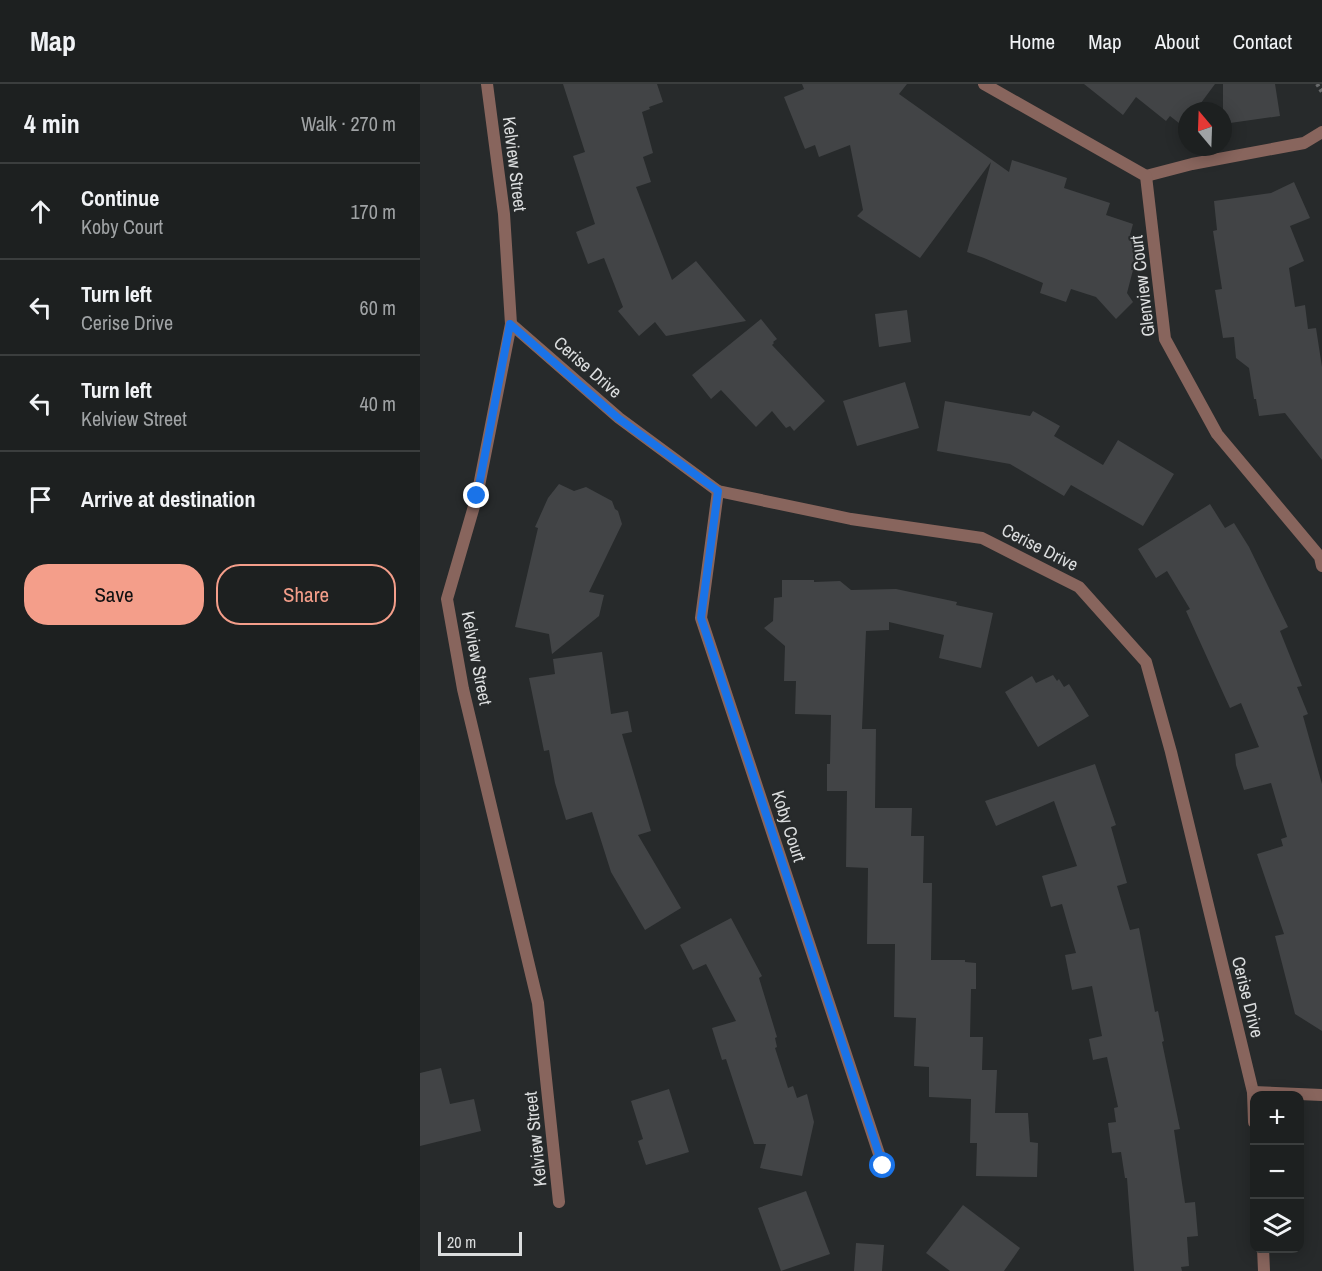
<!DOCTYPE html>
<meta charset="utf-8">
<style>
:root{--surface:#1d2020;--page:#252829;--text:#f1f3f6;--muted:#a0a3a5;--line:#3b3e3e;--accent:#f49e8a}
body{margin:0;font-family:"Archivo Narrow",sans-serif;background:var(--page);color:var(--text)}
.controls{position:absolute;right:18px;bottom:18px;display:grid;overflow:hidden;border-radius:12px;box-shadow:0 3px 15px #0003}
.controls button{width:54px;height:54px;display:grid;place-items:center;padding:0;border:0;border-bottom:2px solid var(--line);background:var(--surface);color:var(--text);font:30px sans-serif}
.compass{position:absolute;left:758px;top:18px;width:54px;height:54px;border-radius:50%;background:var(--surface);box-shadow:0 3px 15px #0003;rotate:341deg}
.scale{position:absolute;left:18px;bottom:15px;width:84px;box-sizing:border-box;padding-left:6px;border:3px solid #dbddde;border-top:0;font-size:16px;line-height:21px;white-space:nowrap;color:#dbddde;-webkit-text-stroke:4px #272a2b;paint-order:stroke}
.stop{position:absolute;width:18px;height:18px;margin:-14px;border:4px solid #1a73e8;border-radius:50%;background:#fff}
.stop.end{background:#1a73e8;border-color:#fff;box-shadow:0 2px 6px #0008}
.list{margin:0;padding:0;list-style:none}
h2{display:flex;justify-content:space-between;align-items:center;height:78px;margin:0;padding:0 24px;font-size:26px}
h2 small{font-size:20px;font-weight:400;color:var(--muted)}
.list li{display:grid;grid-template-columns:39px 1fr auto;gap:18px;align-items:center;box-sizing:border-box;height:96px;padding:0 24px;border-top:2px solid var(--line)}
.list b{display:block;font-size:22px;white-space:nowrap}
.list p{margin:0;font-size:20px;white-space:nowrap;color:var(--muted)}
.list em{font-size:20px;font-style:normal;color:var(--muted)}
.actions{display:flex;gap:12px;padding:18px 24px}
.actions a{flex:1;padding:14px 0;border:2px solid var(--accent);border-radius:24px;text-align:center;font-size:21px;color:var(--accent)}
.actions .main{background:var(--accent);color:#111}
.icon{flex:none;width:33px;height:33px;fill:none;stroke:currentColor;stroke-width:2;stroke-linecap:round;stroke-linejoin:round}
.map{position:relative;flex:none;width:902px;height:1187px;overflow:hidden}
header{display:flex;align-items:center;gap:36px;box-sizing:border-box;height:84px;padding:0 30px;background:var(--surface);border-bottom:2px solid var(--line)}
header strong{font-size:28px}
nav{display:flex;gap:33px;margin-inline-start:auto;font-size:21px}
main{display:flex}
aside{flex:1;background:var(--surface)}
.map>svg:first-child{display:block}
.building{fill:#424446}
.lines{fill:none;stroke-linecap:round;stroke-linejoin:round}
.path{stroke:#696b6c;stroke-width:4;stroke-dasharray:3 3;stroke-linecap:butt}
.service{stroke:#88655d;stroke-width:12}
.minor{stroke:#88655d;stroke-width:12}
.route{stroke:#1a73e8;stroke-width:8}
.labels{text-anchor:middle;dominant-baseline:central;stroke-width:4.5;stroke-linejoin:round;paint-order:stroke}
.street-label{font-size:18px;fill:#dbddde;stroke:#272a2b}
</style>
<header>
<strong>Map</strong>
<nav><a>Home</a><a>Map</a><a>About</a><a>Contact</a></nav>
</header>
<main>
<aside>
<h2>4 min<small>Walk · 270 m</small></h2>
<ul class="list">
<li><svg class="icon" aria-label="ahead" viewBox="0 0 24 24"><path d="M12 20V5M6 11l6-6 6 6"/></svg><div><b>Continue</b><p>Koby Court</p></div><em>170 m</em></li>
<li><svg class="icon" aria-label="left" viewBox="0 0 24 24"><path d="M17 20v-9H6M10 6l-5 5 5 5"/></svg><div><b>Turn left</b><p>Cerise Drive</p></div><em>60 m</em></li>
<li><svg class="icon" aria-label="left" viewBox="0 0 24 24"><path d="M17 20v-9H6M10 6l-5 5 5 5"/></svg><div><b>Turn left</b><p>Kelview Street</p></div><em>40 m</em></li>
<li><svg class="icon" aria-label="arrive" viewBox="0 0 24 24"><path d="M6 21V4h12l-3 4 3 4H6"/></svg><div><b>Arrive at destination</b></div></li>
</ul>
<div class="actions"><a class="main">Save</a><a>Share</a></div>
</aside>
<div class="map">
<svg width="902" height="1187" viewBox="0 0 902 1187">
<rect width="100%" height="100%" fill="#272a2b"/>
<g class="building">
<path d="M 143,0 L 237,0 L 243,18 L 229,23 L 230,25 L 222,28 L 233,69 L 223,73 L 231,98 L 216,103 L 252,196 L 276,177 L 326,237 L 246,252 L 235,238 L 219,252 L 198,227 L 203,223 L 184,174 L 168,180 L 156,148 L 175,140 L 153,72 L 165,68 Z"/>
<path d="M 382,0 L 487,0 L 479,10 L 589,88 L 592,76 L 647,94 L 644,104 L 690,119 L 686,131 L 713,140 L 710,151 L 721,154 L 711,186 L 713,186 L 707,209 L 713,218 L 696,235 L 676,213 L 651,205 L 646,218 L 620,209 L 623,199 L 564,174 L 547,168 L 571,78 L 500,174 L 437,132 L 443,126 L 430,61 L 399,73 L 395,61 L 385,65 L 364,13 L 384,5 Z"/>
<path d="M 664,0 L 795,0 L 775,27 L 767,27 L 767,38 L 764,43 L 750,32 L 746,37 L 716,13 L 703,31 Z"/>
<path d="M 803,0 L 855,0 L 860,32 L 803,40 Z"/>
<path d="M 874,98 L 890,134 L 870,142 L 884,177 L 869,184 L 875,223 L 885,221 L 888,245 L 896,244 L 902,283 L 902,376 L 865,329 L 839,332 L 836,315 L 834,315 L 829,284 L 816,274 L 814,253 L 803,254 L 795,206 L 802,205 L 793,147 L 797,146 L 794,117 L 851,109 Z"/>
<path d="M 487,226 L 491,258 L 459,263 L 455,230 Z"/>
<path d="M 341,235 L 357,255 L 353,258 L 354,259 L 352,261 L 405,317 L 374,347 L 370,342 L 366,344 L 352,327 L 336,343 L 301,306 L 291,315 L 272,291 Z"/>
<path d="M 485,298 L 499,344 L 437,362 L 423,317 Z"/>
<path d="M 525,317 L 610,332 L 613,327 L 640,342 L 634,352 L 683,381 L 698,356 L 754,390 L 723,442 L 651,401 L 644,412 L 590,380 L 517,367 Z"/>
<path d="M 139,400 L 154,407 L 166,403 L 192,417 L 195,425 L 198,427 L 202,440 L 169,508 L 184,511 L 179,532 L 132,570 L 129,550 L 95,543 L 118,444 L 115,443 L 128,414 Z"/>
<path d="M 790,420 L 805,444 L 814,439 L 829,463 L 868,543 L 860,547 L 882,602 L 877,603 L 888,630 L 883,632 L 902,700 L 902,947 L 875,930 L 855,852 L 864,850 L 837,770 L 863,762 L 861,755 L 867,753 L 851,699 L 824,706 L 816,681 L 815,670 L 839,663 L 821,619 L 810,624 L 804,611 L 766,527 L 770,525 L 747,487 L 736,494 L 718,465 Z"/>
<path d="M 362,496 L 394,496 L 394,498 L 420,497 L 431,506 L 476,505 L 537,518 L 536,521 L 573,529 L 561,584 L 519,574 L 524,551 L 469,538 L 469,546 L 446,547 L 442,645 L 456,645 L 455,724 L 492,724 L 491,752 L 504,752 L 503,799 L 512,799 L 511,876 L 545,876 L 545,878 L 556,879 L 556,905 L 551,905 L 550,953 L 563,953 L 562,986 L 577,986 L 575,1029 L 608,1029 L 610,1058 L 618,1059 L 617,1093 L 556,1092 L 557,1059 L 550,1059 L 551,1015 L 509,1013 L 509,983 L 494,982 L 496,934 L 474,933 L 475,860 L 447,860 L 448,784 L 426,783 L 427,707 L 407,707 L 407,680 L 410,680 L 411,631 L 375,630 L 376,597 L 364,597 L 365,562 L 344,544 L 353,537 L 354,514 L 362,513 Z"/>
<path d="M 182,568 L 191,630 L 208,627 L 212,648 L 202,650 L 231,747 L 218,751 L 261,824 L 225,846 L 191,788 L 172,728 L 146,736 L 135,699 L 129,666 L 124,667 L 109,594 L 135,590 L 133,575 Z"/>
<path d="M 633,591 L 637,597 L 639,595 L 644,603 L 649,600 L 669,632 L 618,663 L 585,608 L 612,592 L 616,599 Z"/>
<path d="M 675,680 L 696,741 L 691,743 L 707,799 L 697,802 L 710,846 L 719,844 L 735,928 L 738,927 L 744,957 L 742,958 L 760,1045 L 754,1046 L 765,1119 L 775,1118 L 778,1152 L 767,1153 L 769,1182 L 761,1183 L 762,1187 L 714,1187 L 707,1094 L 705,1094 L 701,1068 L 692,1069 L 688,1039 L 696,1038 L 694,1024 L 698,1023 L 687,973 L 673,976 L 669,955 L 682,952 L 672,902 L 652,906 L 645,871 L 656,869 L 642,820 L 631,823 L 622,792 L 657,782 L 634,717 L 576,742 L 565,717 Z"/>
<path d="M 311,834 L 342,892 L 339,894 L 357,953 L 355,954 L 357,963 L 355,964 L 368,1004 L 373,1002 L 377,1014 L 387,1010 L 394,1038 L 382,1092 L 340,1084 L 346,1060 L 334,1060 L 306,975 L 302,976 L 292,944 L 316,937 L 286,880 L 273,886 L 260,861 Z"/>
<path d="M 21,984 L 30,1020 L 54,1015 L 61,1047 L 0,1062 L 0,989 Z"/>
<path d="M 249,1005 L 269,1068 L 226,1081 L 218,1057 L 223,1055 L 211,1017 Z"/>
<path d="M 386,1107 L 410,1170 L 361,1187 L 338,1124 Z"/>
<path d="M 543,1121 L 600,1164 L 584,1187 L 530,1187 L 506,1169 Z"/>
<path d="M 436,1159 L 464,1161 L 462,1187 L 434,1187 Z"/>
</g>
<g class="lines">
<path class="path" d="M 897,0 L 902,8"/>
<path class="service" d="M 726,92 L 772,80 L 884,59 L 902,48"/>
<g class="minor">
<path d="M 67,0 L 84,130 L 91,240 L 57,412 L 27,515 L 43,605 L 118,919 L 139,1118"/>
<path d="M 564,0 L 726,92 L 745,255 L 797,350 L 900,473 L 902,482"/>
<path d="M 91,240 L 199,334 L 298,407 L 431,435 L 562,454 L 659,503 L 726,578 L 751,668 L 833,1008 L 834,1038"/>
<path d="M 298,407 L 281,534 L 463,1082"/>
<path d="M 833,1008 L 902,1011"/>
<path d="M 843,1164 L 844,1187"/>
</g>
</g>
<g class="lines">
<path class="route" d="M 57,412 L 90,240 L 198,334 L 298,407 L 281,534 L 463,1082"/>
</g>
<g class="labels">
<g class="street-label">
<text transform="translate(95 80) rotate(83)">Kelview Street</text>
<text transform="translate(722 202) rotate(-97)">Glenview Court</text>
<text transform="translate(168 283) rotate(41)">Cerise Drive</text>
<text transform="translate(620 463) rotate(27)">Cerise Drive</text>
<text transform="translate(57 574) rotate(79)">Kelview Street</text>
<text transform="translate(369 742) rotate(72)">Koby Court</text>
<text transform="translate(828 913) rotate(76)">Cerise Drive</text>
<text transform="translate(115 1055) rotate(-96)">Kelview Street</text>
</g>
</g>
</svg>
<div class="controls">
<button>+</button>
<button>−</button>
<button><svg class="icon" aria-label="layers" viewBox="0 0 24 24"><path d="M12 4l9 5-9 5-9-5zM3 14l9 5 9-5"/></svg></button>
</div>
<svg class="compass" viewBox="-18 -18 36 36"><path d="M0-13l5 13h-10z" fill="#e53935"/><path d="M0 13l5-13h-10z" fill="#a0a3a5"/></svg>
<div class="scale">20 m</div>
<div class="stop" style="left:463px;top:1082px"></div>
<div class="stop end" style="left:57px;top:412px"></div>
</div>
</main>
